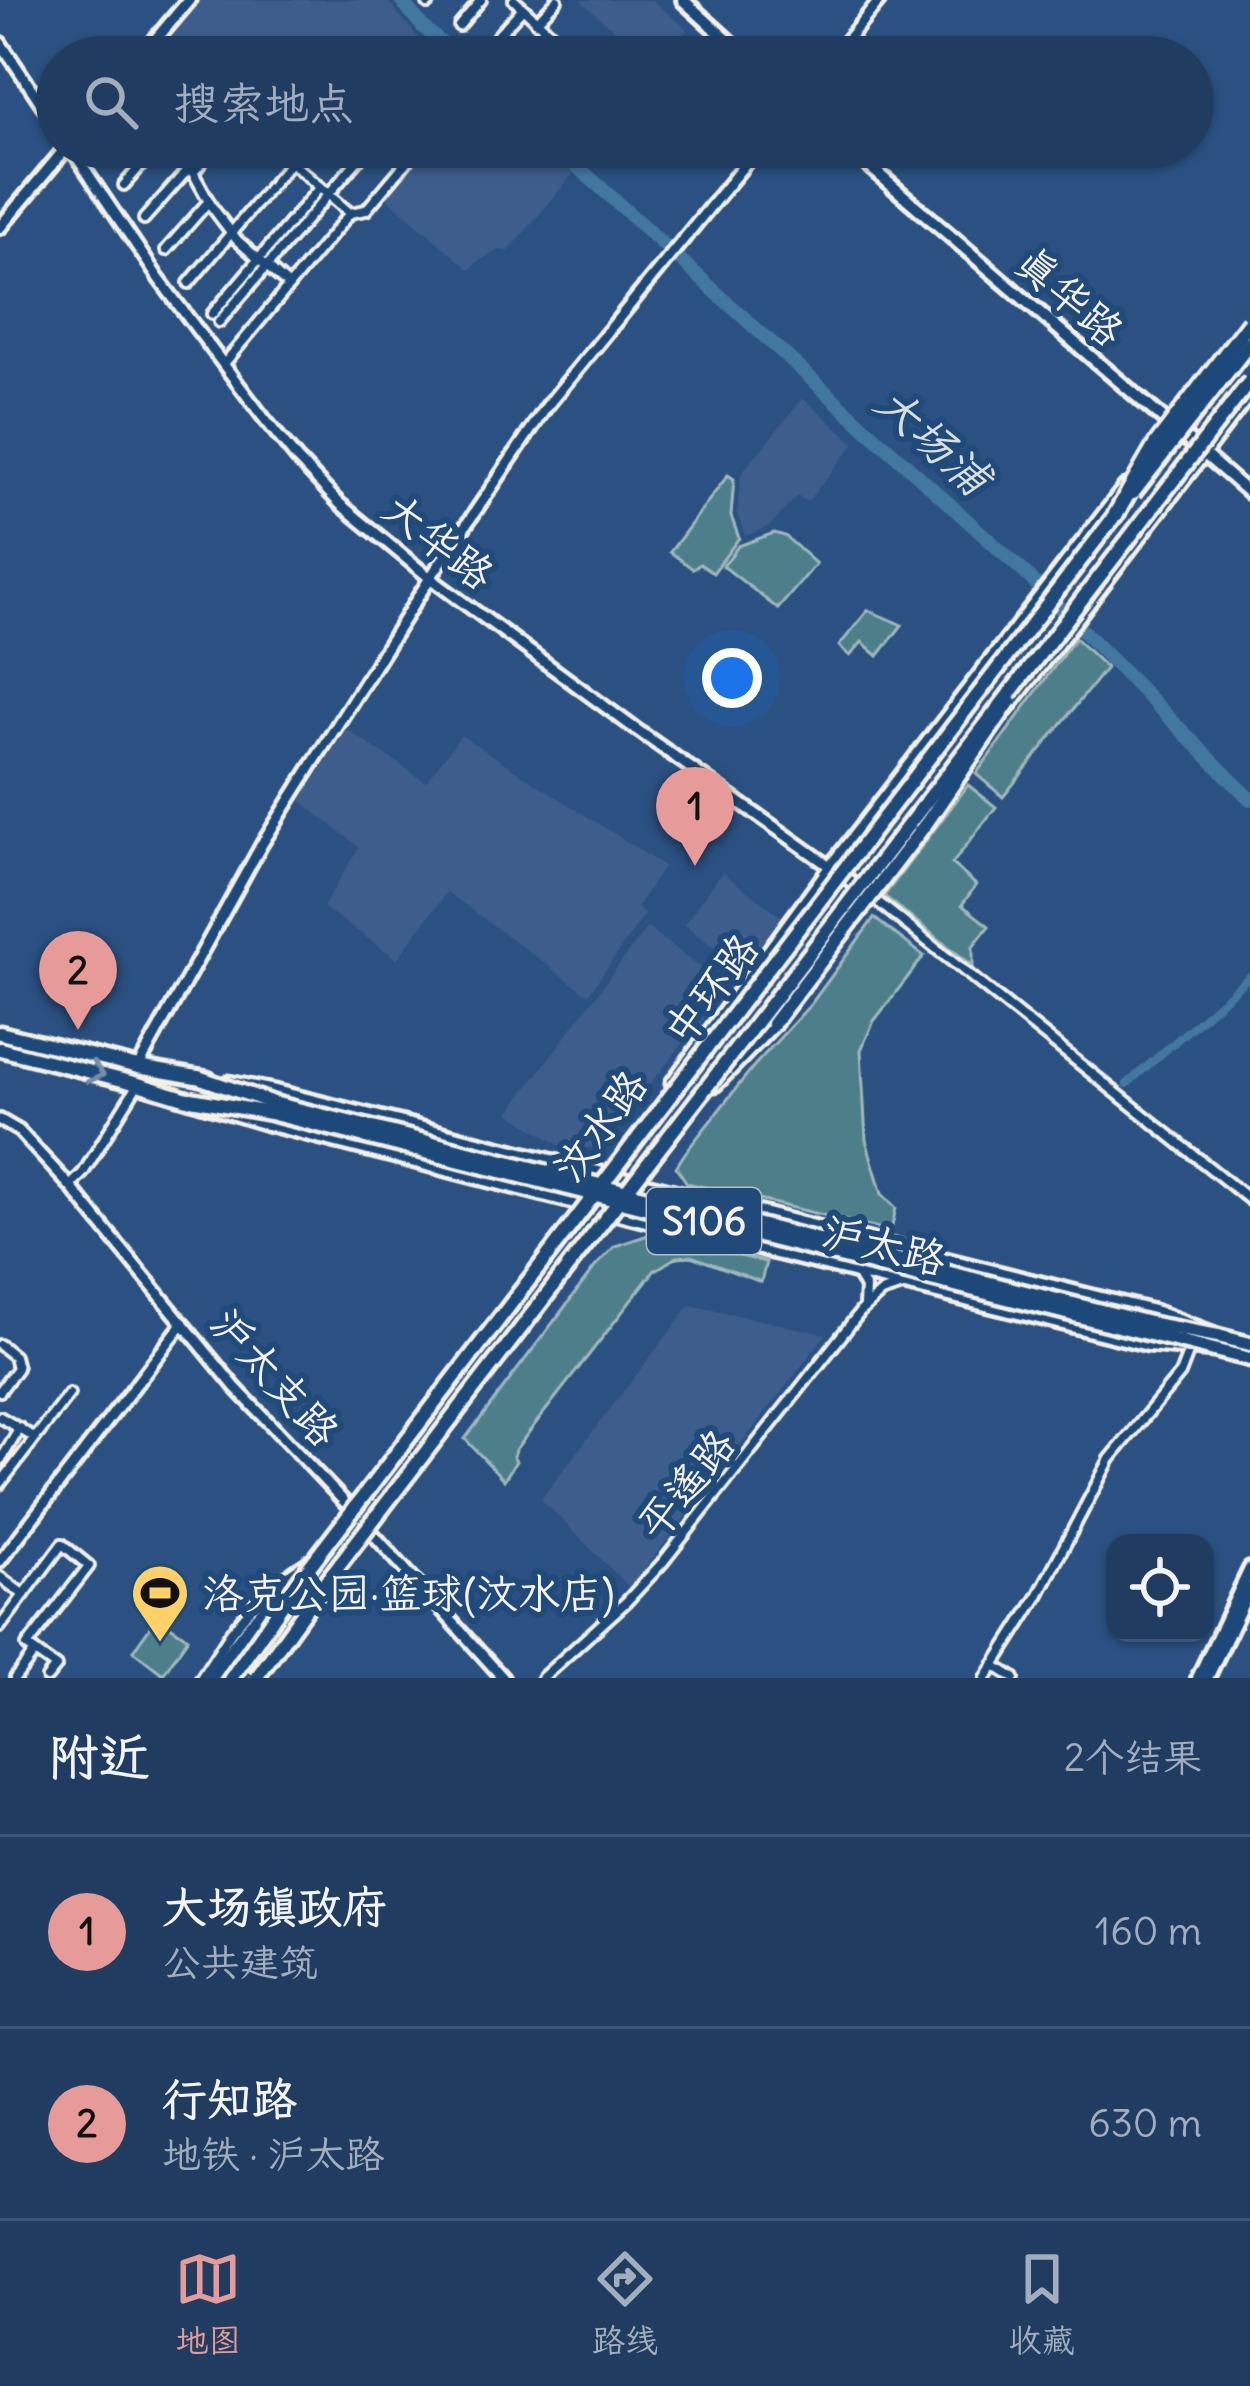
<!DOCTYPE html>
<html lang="zh">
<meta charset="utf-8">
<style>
:root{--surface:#203d61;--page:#284467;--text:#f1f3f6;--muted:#a2aebd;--line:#3d5676;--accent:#e69b98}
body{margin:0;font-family:Delius,"LXGW WenKai TC",sans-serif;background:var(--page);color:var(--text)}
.controls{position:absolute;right:36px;bottom:36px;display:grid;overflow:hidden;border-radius:24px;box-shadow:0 3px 9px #0004}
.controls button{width:108px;height:108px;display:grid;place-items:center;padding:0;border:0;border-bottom:3px solid var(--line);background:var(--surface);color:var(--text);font:60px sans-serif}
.you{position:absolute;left:732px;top:678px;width:42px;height:42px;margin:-30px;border:9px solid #fff;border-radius:50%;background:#1a73e8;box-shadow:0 0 0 18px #1a73e833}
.badge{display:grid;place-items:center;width:78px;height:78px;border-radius:50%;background:var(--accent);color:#111;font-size:39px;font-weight:700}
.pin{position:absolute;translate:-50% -99px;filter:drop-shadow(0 3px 6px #0008)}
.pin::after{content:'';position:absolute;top:63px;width:42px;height:36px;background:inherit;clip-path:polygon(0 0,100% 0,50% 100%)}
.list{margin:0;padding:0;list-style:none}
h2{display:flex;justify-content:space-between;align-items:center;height:156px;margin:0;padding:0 48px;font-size:51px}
h2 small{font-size:39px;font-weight:400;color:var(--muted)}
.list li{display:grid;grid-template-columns:78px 1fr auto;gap:36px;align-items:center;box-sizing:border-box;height:192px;padding:0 48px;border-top:3px solid var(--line)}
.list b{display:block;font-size:45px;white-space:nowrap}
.list p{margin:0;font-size:39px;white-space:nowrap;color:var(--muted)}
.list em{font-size:39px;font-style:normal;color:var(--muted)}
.icon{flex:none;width:66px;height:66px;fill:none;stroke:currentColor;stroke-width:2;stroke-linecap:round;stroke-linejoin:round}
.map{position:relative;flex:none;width:1250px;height:1678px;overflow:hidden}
.search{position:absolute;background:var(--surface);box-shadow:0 3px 9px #0004;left:36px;right:36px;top:36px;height:132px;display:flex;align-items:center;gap:30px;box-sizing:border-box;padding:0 42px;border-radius:66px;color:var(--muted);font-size:45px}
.sheet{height:540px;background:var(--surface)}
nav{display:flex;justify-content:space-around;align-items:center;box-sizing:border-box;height:168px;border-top:3px solid var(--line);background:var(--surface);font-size:33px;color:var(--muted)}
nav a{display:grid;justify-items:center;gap:6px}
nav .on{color:var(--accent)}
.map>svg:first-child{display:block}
.built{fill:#3d5d8c}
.green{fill:#4d7f8b;stroke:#a0b8ba;stroke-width:3}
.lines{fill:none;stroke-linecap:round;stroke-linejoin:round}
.canal{stroke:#4377a0;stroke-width:8}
.river{stroke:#4377a0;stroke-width:14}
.minor-casing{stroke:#f4f1e8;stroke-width:16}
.tertiary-casing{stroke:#f4f1e8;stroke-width:18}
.secondary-casing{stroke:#f4f1e8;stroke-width:20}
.primary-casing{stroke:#f4f1e8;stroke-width:21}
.trunk-casing{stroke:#f4f1e8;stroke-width:21}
.minor{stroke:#1f4a7a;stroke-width:8}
.tertiary{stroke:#1f4a7a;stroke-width:9}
.secondary{stroke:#1f4a7a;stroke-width:10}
.primary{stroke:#1f4a7a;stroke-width:12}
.trunk{stroke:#1f4a7a;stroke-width:12}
.primary-bridge-casing{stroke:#f4f1e8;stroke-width:21;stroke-linecap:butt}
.trunk-bridge-casing{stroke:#f4f1e8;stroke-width:21;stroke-linecap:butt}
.motorway-bridge-casing{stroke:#f4f1e8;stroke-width:22;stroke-linecap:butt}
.primary-bridge{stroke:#1f4a7a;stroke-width:12}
.trunk-bridge{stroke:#1f4a7a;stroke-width:12}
.motorway-bridge{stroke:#1f4a7a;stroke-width:14}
.oneway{stroke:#748da6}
.labels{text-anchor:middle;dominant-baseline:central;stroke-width:12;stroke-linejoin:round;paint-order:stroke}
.shield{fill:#1f4a7a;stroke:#b4bfc7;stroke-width:3}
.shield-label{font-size:39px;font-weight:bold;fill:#f4f1e8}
.street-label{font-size:42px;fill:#f4f1e8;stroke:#1f4a7a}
.poi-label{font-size:42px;fill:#f4f1e8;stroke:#1f4a7a;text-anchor:start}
.water-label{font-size:45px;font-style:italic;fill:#d9dfdd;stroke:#1f4a7a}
</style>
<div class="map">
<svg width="1250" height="1678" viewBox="0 0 1250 1678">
<rect width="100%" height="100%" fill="#2a5181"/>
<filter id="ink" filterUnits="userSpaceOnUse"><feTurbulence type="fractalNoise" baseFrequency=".00833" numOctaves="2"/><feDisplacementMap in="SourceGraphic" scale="24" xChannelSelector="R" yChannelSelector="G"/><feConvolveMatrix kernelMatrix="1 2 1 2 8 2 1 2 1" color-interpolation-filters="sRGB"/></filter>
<g filter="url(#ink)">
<g class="built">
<path d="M 197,0 L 387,0 L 421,41 L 407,57 L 179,57 L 161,42 Z"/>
<path d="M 580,0 L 652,0 L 688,30 L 666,57 L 624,57 L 616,51 L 625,40 Z"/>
<path d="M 420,147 L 545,147 L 574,173 L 509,251 L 499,250 L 479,261 L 470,270 L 381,193 Z"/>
<path d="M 803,398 L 855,443 L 807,502 L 797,496 L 770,526 L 745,536 L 737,514 L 741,474 Z"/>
<path d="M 346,729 L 426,782 L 461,735 L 664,866 L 637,906 L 645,914 L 588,995 L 447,892 L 397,959 L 323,907 L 359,847 L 301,801 Z"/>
<path d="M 722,872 L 782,917 L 754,953 L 728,933 L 715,948 L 684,924 Z"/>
<path d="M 647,927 L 728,988 L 600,1146 L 568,1151 L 509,1112 Z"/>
<path d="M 690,1305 L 826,1334 L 630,1588 L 541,1499 Z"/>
</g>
<g class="green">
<path d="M 728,475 L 734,479 L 731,516 L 739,538 L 713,573 L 700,564 L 693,569 L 670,552 Z"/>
<path d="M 774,533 L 785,536 L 816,564 L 778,609 L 723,566 L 738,546 Z"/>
<path d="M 868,610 L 902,625 L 878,656 L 862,642 L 850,656 L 839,646 Z"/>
<path d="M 1075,638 L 1106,668 L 1003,797 L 976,774 Z"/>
<path d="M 968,785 L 996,807 L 952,864 L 976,885 L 962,905 L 989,926 L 973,946 L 973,966 L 884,896 Z"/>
<path d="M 874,918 L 924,956 L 874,1021 L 861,1050 L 866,1140 L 882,1194 L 896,1208 L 891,1231 L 687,1183 L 676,1167 L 685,1153 L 753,1067 L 811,1004 Z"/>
<path d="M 648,1235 L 766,1262 L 761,1282 L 691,1256 L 677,1257 L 654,1271 L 515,1450 L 513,1457 L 516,1461 L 504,1480 L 465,1439 L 595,1267 L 615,1246 Z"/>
<path d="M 157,1617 L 188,1638 L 163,1674 L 133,1651 Z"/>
</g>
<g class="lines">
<path class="canal" d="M 1127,1084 L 1250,976"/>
<g class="river">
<path d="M 401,0 L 423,27 L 457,57"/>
<path d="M 556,147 L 1023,571 L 1250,799"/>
</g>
<defs>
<g id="minor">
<path d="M 514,0 L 571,52 L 567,57"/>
<path d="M 428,4 L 431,0"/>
<path d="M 536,22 L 557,0"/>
<path d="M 459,26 L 481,0"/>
<path d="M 484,51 L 522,9"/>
<path d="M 520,57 L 544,29"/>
<path d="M 179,147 L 212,207 L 237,240 L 289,286"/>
<path d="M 399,147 L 411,157"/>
<path d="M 193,173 L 214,147"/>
<path d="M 124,185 L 157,147"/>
<path d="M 144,219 L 190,167"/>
<path d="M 166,250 L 209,201"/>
<path d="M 189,283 L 291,162 L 350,213"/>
<path d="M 212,314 L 320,187"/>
<path d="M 219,322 L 369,147"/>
<path d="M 228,359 L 350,213 L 366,210 L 419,147"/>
<path d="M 868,894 L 1250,1200"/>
<path d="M 70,1186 L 83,1173 L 138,1084"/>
<path d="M 857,1274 L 865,1288 L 864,1305"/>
<path d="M 0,1345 L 14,1356 L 17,1368 L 0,1391"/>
<path d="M 0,1417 L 35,1438"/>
<path d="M 0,1461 L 20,1428"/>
<path d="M 0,1484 L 69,1394"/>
<path d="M 0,1577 L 24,1595"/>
<path d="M 0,1627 L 62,1544 L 89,1566 L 27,1646 L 35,1652 L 15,1678"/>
<path d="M 35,1652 L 56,1667 L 47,1678"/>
<path d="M 994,1665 L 1014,1678"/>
<path d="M 201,1678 L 231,1632 L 267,1589 L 310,1560"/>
<path d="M 542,1678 L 626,1602 L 663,1562 L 861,1311 L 881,1293 L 903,1286"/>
<path d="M 986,1678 L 1038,1596 L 1110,1459 L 1180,1374 L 1190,1348"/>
</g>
<g id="tertiary">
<path d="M 0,42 L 57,127"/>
<path d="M 833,57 L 880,0"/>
<path d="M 70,147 L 159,279 L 263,417 L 297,459 L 339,503 L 430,578 L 630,725 L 862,889"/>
<path d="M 1204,454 L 1250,494"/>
<path d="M 138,1067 L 262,844 L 430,578 L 547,406 L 759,147"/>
<path d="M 0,1120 L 19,1131 L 70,1186 L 235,1387 L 355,1513"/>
<path d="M 366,1526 L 503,1678"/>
<path d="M 0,1561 L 183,1323"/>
</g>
<g id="secondary">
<path d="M 683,0 L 746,57"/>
<path d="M 141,57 L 189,0"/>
<path d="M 847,147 L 1204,454"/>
<path d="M 0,227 L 67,147"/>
<path d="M 1198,1678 L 1250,1569"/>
<path d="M 1207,1678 L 1250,1588"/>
</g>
<g id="primary">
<path d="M 1005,710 L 1250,392"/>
<path d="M 0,1033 L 138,1067 L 208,1079"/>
<path d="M 0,1049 L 138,1084 L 267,1123 L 614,1212 L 1148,1344 L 1214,1350 L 1250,1359"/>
<path d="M 229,1083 L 275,1092 L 1157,1313 L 1218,1336 L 1250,1344"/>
<path d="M 673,1083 L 832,866 L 1126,487"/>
<path d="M 407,1467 L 606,1207"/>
<path d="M 241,1678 L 406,1456"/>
</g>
<g id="trunk">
<path d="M 715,1084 L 773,1024"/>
<path d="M 211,1678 C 237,1641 262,1608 297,1578"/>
</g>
</defs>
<use href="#minor" class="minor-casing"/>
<use href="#tertiary" class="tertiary-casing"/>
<use href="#secondary" class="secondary-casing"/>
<use href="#primary" class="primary-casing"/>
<use href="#trunk" class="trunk-casing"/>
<use href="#minor" class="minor"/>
<use href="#tertiary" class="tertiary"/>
<use href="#secondary" class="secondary"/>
<use href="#primary" class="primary"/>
<use href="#trunk" class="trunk"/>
<defs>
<g id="primary-bridge">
<path d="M 198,1077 L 273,1103 L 1153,1324 L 1218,1336"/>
<path d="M 191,1099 L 270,1113 L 1214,1350"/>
</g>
<g id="trunk-bridge">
<path d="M 1133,493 L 1250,343"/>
<path d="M 773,1024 L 928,821 L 1010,701"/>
<path d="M 231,1678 L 300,1579 L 1120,509"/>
<path d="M 256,1678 L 318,1592 L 1250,381"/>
</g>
<path id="motorway-bridge" d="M 1116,514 L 1156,445 L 1250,322"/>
</defs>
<use href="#primary-bridge" class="primary-bridge-casing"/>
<use href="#trunk-bridge" class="trunk-bridge-casing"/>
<use href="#motorway-bridge" class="motorway-bridge-casing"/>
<use href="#primary-bridge" class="primary-bridge"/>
<use href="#trunk-bridge" class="trunk-bridge"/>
<use href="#motorway-bridge" class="motorway-bridge"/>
</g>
<defs><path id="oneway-chevron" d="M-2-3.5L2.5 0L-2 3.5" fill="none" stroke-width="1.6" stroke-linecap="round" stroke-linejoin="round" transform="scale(3)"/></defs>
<use class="oneway" href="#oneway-chevron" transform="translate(96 1073) rotate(14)"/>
</g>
<defs>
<symbol id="stadium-pin" viewBox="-11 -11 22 30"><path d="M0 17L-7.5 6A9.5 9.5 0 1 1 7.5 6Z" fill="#ffd166" stroke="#1f4a7a"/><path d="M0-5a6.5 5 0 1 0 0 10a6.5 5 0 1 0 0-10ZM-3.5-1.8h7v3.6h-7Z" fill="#111"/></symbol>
</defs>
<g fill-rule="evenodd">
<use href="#stadium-pin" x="127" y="1560" width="66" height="90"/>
</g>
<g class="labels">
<rect class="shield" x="647" y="1188" width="114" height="66" rx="9"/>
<g class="shield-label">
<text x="704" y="1221">S106</text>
</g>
<g class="street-label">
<text transform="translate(1070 296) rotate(41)">真华路</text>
<text transform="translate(439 541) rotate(38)">大华路</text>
<text transform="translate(711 989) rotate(-53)">中环路</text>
<text transform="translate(600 1126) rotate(-54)">汶水路</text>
<text transform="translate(884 1245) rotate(14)">沪太路</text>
<text transform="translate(275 1377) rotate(48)">沪太支路</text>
<text transform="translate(686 1484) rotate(-51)">平遥路</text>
</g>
<g class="poi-label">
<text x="202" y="1593">洛克公园·篮球(汶水店)</text>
</g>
<g class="water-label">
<text transform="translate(933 440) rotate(42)">大场浦</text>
</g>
</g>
</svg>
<div class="controls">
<button><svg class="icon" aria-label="locate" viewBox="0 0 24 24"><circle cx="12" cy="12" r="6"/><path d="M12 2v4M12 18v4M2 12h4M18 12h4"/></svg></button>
</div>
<div class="you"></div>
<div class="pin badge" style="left:695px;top:866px">1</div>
<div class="pin badge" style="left:78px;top:1030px">2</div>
<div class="search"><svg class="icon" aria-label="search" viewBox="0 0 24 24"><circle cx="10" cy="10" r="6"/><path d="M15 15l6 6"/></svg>搜索地点</div>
</div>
<section class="sheet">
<h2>附近<small>2个结果</small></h2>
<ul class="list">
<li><span class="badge">1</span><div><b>大场镇政府</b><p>公共建筑</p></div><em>160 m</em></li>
<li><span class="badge">2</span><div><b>行知路</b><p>地铁 · 沪太路</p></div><em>630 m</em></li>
</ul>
</section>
<nav>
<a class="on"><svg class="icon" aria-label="map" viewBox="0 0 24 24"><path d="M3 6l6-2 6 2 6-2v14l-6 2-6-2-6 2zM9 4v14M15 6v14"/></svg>地图</a>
<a><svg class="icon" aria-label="directions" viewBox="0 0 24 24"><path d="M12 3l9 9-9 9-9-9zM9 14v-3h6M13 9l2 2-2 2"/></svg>路线</a>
<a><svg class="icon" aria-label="saved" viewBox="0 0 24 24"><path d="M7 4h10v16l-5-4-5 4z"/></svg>收藏</a>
</nav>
